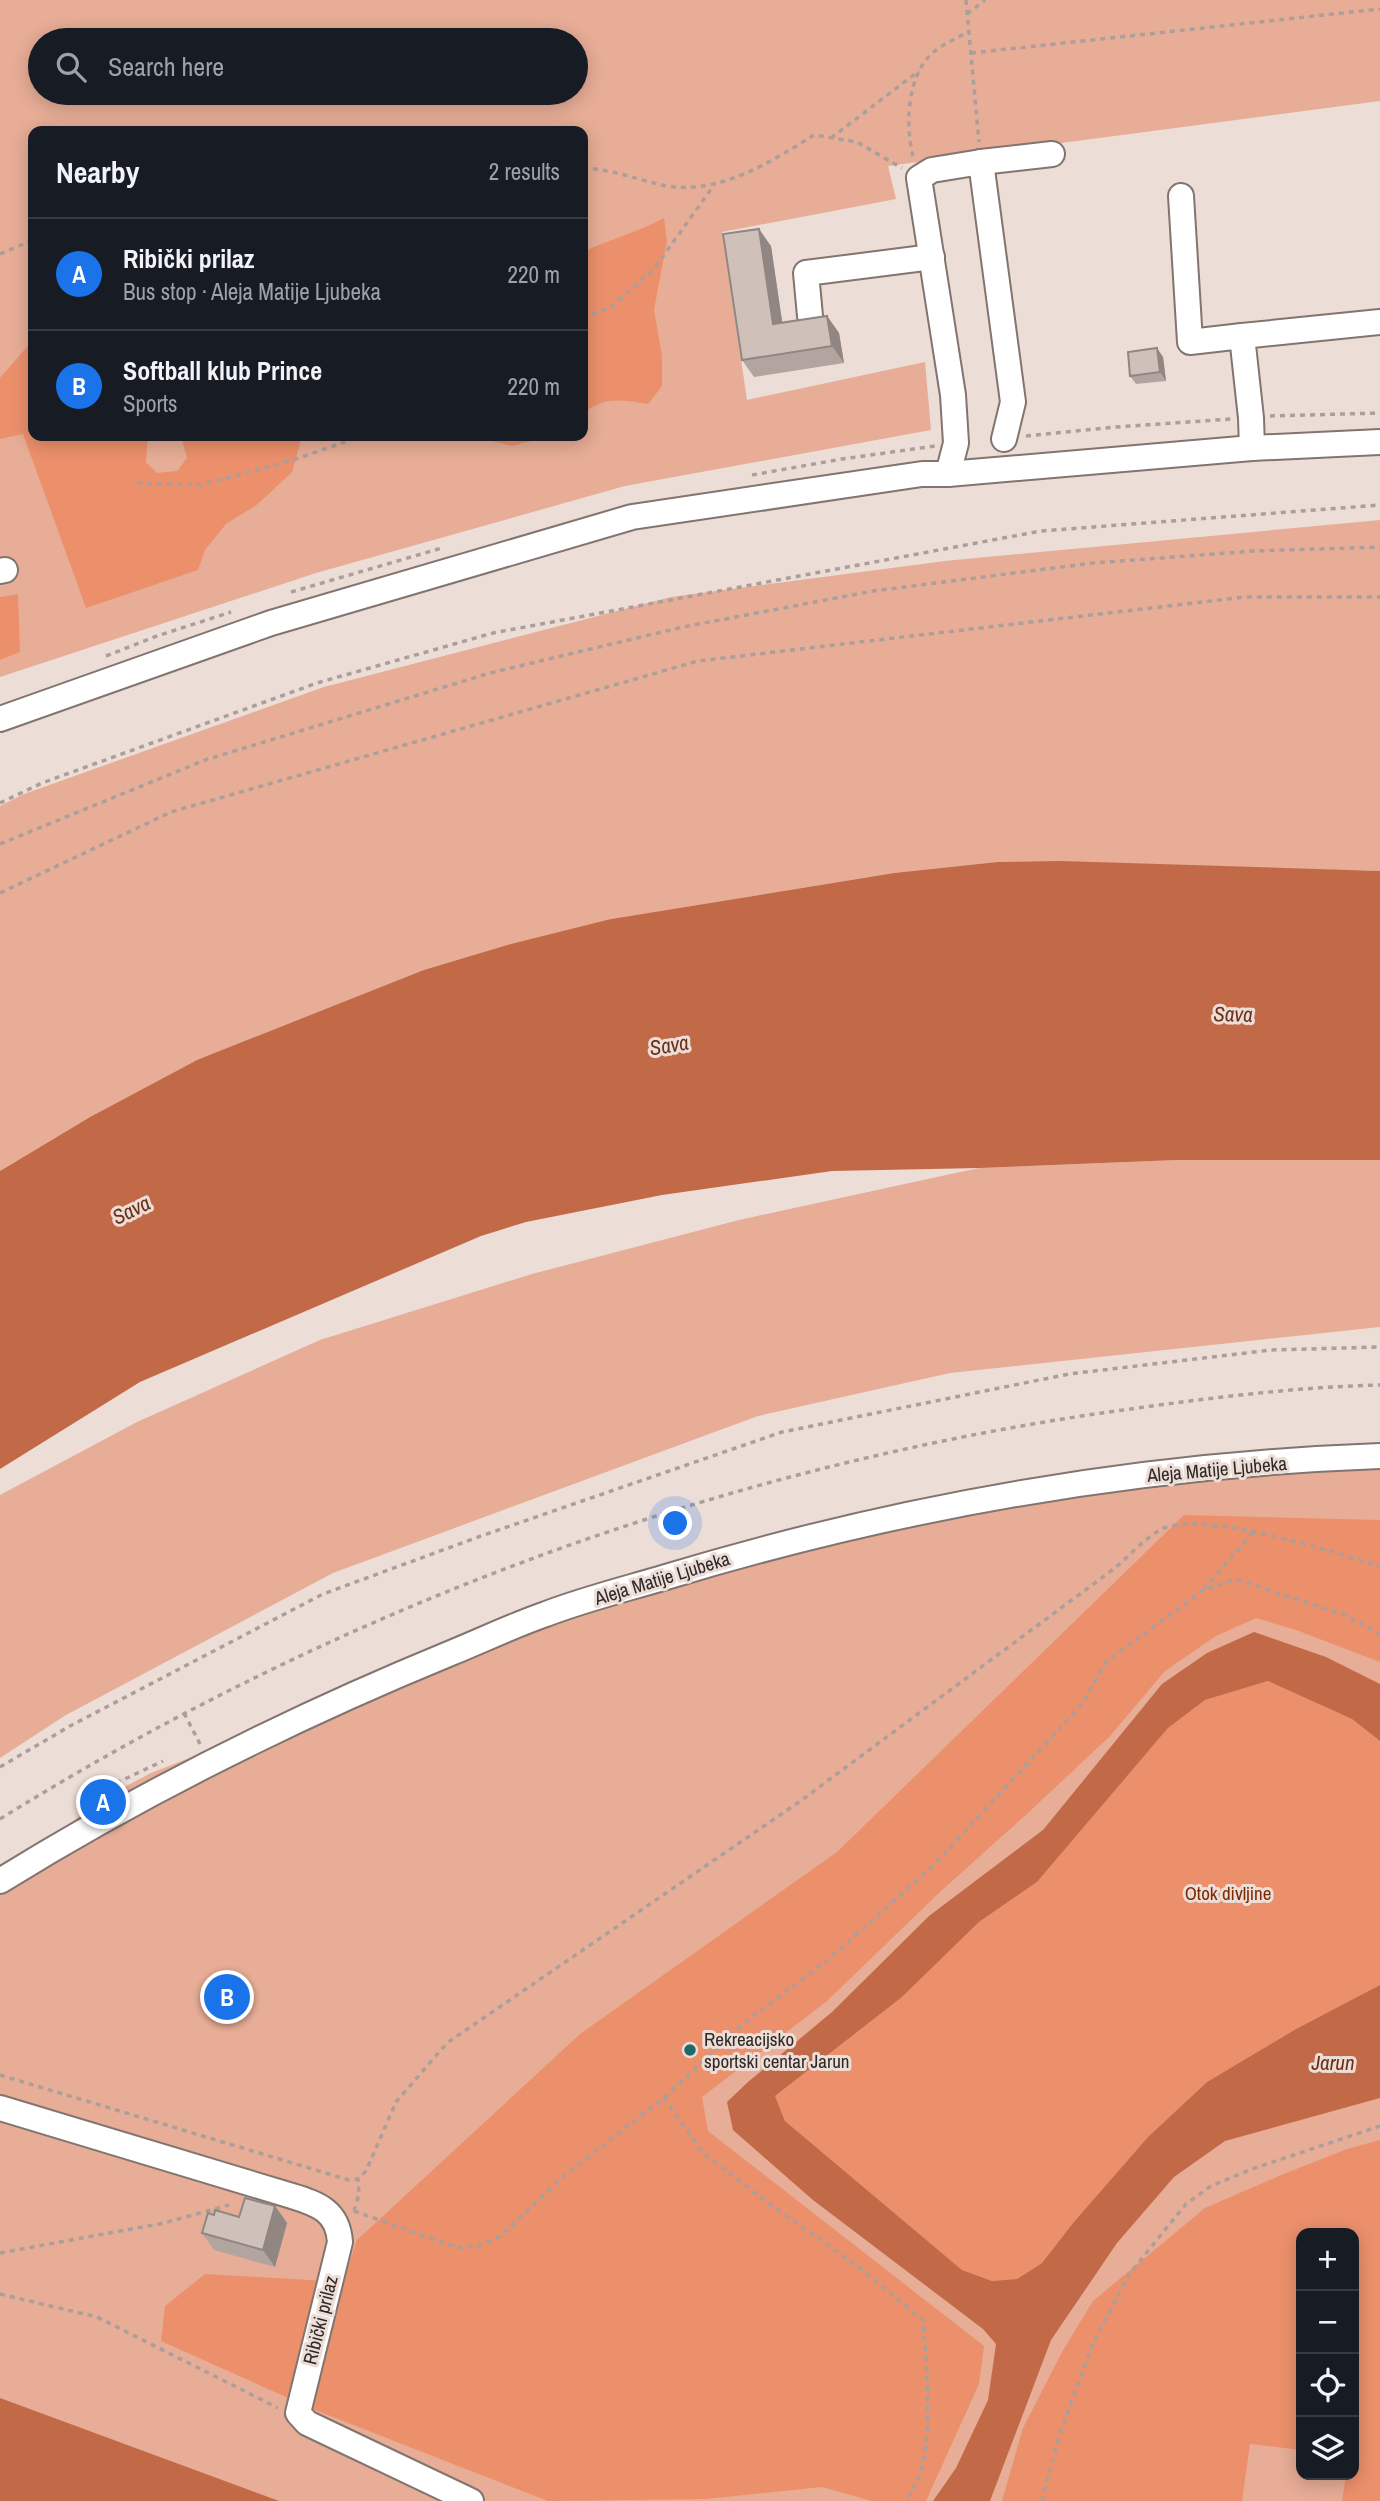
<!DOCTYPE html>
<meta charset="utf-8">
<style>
:root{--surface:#171b24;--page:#242831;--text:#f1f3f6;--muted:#9ea1a6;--line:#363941;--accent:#1a73e8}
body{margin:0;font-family:"Archivo Narrow",sans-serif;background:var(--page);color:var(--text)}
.controls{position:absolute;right:21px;bottom:21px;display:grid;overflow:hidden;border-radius:14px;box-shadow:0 4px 18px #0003}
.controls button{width:63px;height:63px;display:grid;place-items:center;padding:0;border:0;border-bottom:2px solid var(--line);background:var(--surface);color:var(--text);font:35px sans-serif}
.you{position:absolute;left:676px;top:1524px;width:24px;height:24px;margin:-18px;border:5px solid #fff;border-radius:50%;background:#1a73e8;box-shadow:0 0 0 10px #1a73e833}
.badge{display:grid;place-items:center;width:46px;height:46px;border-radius:50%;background:var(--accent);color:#fff;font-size:23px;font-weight:700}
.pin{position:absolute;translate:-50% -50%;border:4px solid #fff;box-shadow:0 2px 7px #0006}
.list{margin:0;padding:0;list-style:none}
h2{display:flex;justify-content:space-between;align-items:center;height:91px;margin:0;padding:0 28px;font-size:30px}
h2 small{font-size:23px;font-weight:400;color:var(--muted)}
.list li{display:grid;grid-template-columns:46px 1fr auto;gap:21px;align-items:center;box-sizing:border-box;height:112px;padding:0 28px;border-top:2px solid var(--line)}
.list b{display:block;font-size:26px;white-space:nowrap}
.list p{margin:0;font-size:23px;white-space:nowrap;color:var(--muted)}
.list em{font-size:23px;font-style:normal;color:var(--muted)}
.icon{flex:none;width:38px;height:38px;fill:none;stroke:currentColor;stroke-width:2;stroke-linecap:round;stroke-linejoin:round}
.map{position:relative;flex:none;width:1380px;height:2501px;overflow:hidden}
.search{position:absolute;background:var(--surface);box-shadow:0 4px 18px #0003;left:28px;top:28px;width:560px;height:77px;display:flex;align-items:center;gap:18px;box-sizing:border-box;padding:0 24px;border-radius:38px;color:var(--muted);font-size:26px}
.panel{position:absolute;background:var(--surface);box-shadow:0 4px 18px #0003;left:28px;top:126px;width:560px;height:315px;border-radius:14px}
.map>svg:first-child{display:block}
.green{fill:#e7ad96;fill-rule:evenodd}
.forest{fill:#ec906c}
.water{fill:#c26a47}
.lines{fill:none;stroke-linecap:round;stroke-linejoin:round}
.minor-casing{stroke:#82746f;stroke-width:28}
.path{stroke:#ac9f9b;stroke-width:3.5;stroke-dasharray:5 5;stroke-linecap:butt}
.minor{stroke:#fff;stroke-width:24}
.wall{fill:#b2a5a0}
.shaded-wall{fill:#918682}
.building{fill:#cfc0ba;stroke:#918682;stroke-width:2}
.poi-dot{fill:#1d6a67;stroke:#edddd7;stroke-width:2.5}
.labels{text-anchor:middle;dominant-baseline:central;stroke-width:6;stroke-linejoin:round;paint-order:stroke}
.street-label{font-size:19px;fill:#2e2826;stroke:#edddd7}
.park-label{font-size:19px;fill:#7a2900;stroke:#edddd7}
.poi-label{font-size:19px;fill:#2e2826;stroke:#edddd7;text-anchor:start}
.water-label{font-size:21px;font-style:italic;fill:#692f17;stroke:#edddd7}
</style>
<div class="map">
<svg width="1380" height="2501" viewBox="0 0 1380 2501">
<rect width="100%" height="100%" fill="#edddd7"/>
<g class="green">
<path d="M 0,0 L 1380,0 L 1380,101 L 888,166 L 896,199 L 722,232 L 747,400 L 925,362 L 931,430 L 625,486 L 316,573 L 0,677 ZM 40,40 L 576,40 L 576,93 L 40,93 ZM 33,131 L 583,131 L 583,436 L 33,436 Z"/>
<path d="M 1380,520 L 1380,871 L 997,862 L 894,873 L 611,919 L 197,1060 L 90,1117 L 0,1171 L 0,806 L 24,794 L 324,687 L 671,597 L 945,561 Z"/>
<path d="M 1177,1160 L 1380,1160 L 1380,1327 L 950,1373 L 758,1416 L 333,1573 L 66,1715 L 0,1758 L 0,1495 L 137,1422 L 320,1340 L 532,1274 L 739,1220 L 960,1172 L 980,1168 Z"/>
<path d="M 1380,1446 L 1380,2501 L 0,2501 L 0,1867 L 63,1830 L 96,1802 L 151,1773 L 197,1755 L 403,1659 L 524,1611 L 691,1556 L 886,1507 L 997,1486 ZM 1301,2233 L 1354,2233 L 1354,2475 L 1301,2475 Z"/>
</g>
<g class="forest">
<path d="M 664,218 L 667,241 L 654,310 L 662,356 L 662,386 L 648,404 C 621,400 606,396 583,413 L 583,254 L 585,251 C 611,239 638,232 664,218 Z"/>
<path d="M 33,344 L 33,436 L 148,436 L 146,462 L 157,473 L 177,471 L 187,458 L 181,436 L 302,436 L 292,472 L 258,504 L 226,524 L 205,550 L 198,570 L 86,608 L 23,434 L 0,439 L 0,378 L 26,348 Z"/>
<path d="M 488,436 L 551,436 L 512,446 L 488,440 Z"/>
<path d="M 18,594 L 20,652 L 0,660 L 0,597 Z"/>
<path d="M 1184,1515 L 1380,1520 L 1380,1662 L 1296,1630 L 1256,1618 L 1216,1636 L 1165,1671 L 1110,1736 L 1028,1813 L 941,1891 L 827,2001 L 702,2097 L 708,2131 L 984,2346 L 979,2384 L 926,2501 L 872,2501 L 822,2487 L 706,2499 L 548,2501 L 315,2410 L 161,2341 L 165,2306 L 205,2274 L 343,2282 L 357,2240 L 580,2034 L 837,1852 Z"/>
<path d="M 1268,1681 L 1352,1719 L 1380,1741 L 1380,1985 L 1296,2029 L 1207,2082 L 1148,2137 L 1073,2223 L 1042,2263 L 1017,2279 L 992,2281 L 962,2270 L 785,2121 L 775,2096 L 902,1997 L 979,1922 L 1037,1882 L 1168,1728 L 1205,1700 Z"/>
<path d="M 1380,2140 L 1380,2501 L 1342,2501 L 1346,2475 L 1354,2475 L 1354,2233 L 1301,2233 L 1301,2450 L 1250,2444 L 1242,2501 L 1002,2501 L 1023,2428 L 1062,2352 L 1093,2301 L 1205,2208 L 1286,2173 L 1347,2149 Z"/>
</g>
<g class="water">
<path d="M 1061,861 L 1380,871 L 1380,1160 L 1177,1160 L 980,1168 L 832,1171 L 662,1195 L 526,1222 L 481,1236 L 140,1382 L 0,1469 L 0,1171 L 90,1117 L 197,1060 L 424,970 L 511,944 L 611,919 L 894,873 L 997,862 Z"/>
<path d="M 1254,1632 L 1326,1657 L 1380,1684 L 1380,1741 L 1352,1719 L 1268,1681 L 1205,1700 L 1168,1728 L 1037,1882 L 979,1922 L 902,1997 L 775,2096 L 785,2121 L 962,2270 L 992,2281 L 1017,2279 L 1042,2263 L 1073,2223 L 1148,2137 L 1207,2082 L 1296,2029 L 1380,1985 L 1380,2098 L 1225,2141 L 1174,2177 L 1117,2243 L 1051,2340 L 990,2501 L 933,2501 L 956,2468 L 988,2400 L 996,2344 L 983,2329 L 813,2200 L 733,2130 L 727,2102 L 748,2082 L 832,2012 L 929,1916 L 1043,1830 L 1162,1684 L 1207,1653 Z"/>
<path d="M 0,2398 L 279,2501 L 0,2501 Z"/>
</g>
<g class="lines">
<defs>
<g id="minor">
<path d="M 981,162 L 1052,154"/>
<path d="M 1181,196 L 1190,342 L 1242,336"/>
<path d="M 810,316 L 806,273 L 932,257"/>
<path d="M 1252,448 L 1251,418 L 1242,336 L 1380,322"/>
<path d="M 948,474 L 956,443 L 953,395 L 919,178 L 932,170 L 981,162 L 1013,402 L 1004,439"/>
<path d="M 0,571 L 5,570"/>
<path d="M 0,719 L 271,623 L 632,517 L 922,474 L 948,474 L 1252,448 L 1380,442"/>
<path d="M 0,1881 C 144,1792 295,1717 451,1653 C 483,1640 514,1625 546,1614 C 585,1599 626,1589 666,1577 C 897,1507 1138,1465 1380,1456"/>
<path d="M 0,2108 L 292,2196 C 318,2204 338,2211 340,2242 L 298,2413 L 307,2423 L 471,2501"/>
</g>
</defs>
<use href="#minor" class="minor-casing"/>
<g class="path">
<path d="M 966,0 L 979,142"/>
<path d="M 967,14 L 985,0"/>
<path d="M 971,53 L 1380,9"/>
<path d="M 286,131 L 297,128 L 336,131"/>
<path d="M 831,138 L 919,71"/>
<path d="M 913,156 C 905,125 907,72 935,51 C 945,43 958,38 969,31"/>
<path d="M 583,168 C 610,169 636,179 662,185 C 716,197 771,162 814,135 L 857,142 L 902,168"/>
<path d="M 0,254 L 33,240"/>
<path d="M 583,318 L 611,307 L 654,269 L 714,185"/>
<path d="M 1270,416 L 1380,413"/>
<path d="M 1026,436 L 1116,427 L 1231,419"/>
<path d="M 752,475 L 842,459 L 935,446"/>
<path d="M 137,483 L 201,485 L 293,460 L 362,436"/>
<path d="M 291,592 L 442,548"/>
<path d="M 106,656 L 157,636 L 231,612"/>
<path d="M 0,803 L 42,783 L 317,683 L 493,633 L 1041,531 L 1380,505"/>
<path d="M 0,844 L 205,760 L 490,673 L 683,627 L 873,591 L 1093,563 L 1254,551 L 1380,547"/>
<path d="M 0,893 L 171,812 L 698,661 L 1245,597 L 1380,597"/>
<path d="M 1204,1589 L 1253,1532"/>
<path d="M 184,1713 L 200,1744"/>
<path d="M 0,1767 L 70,1726 L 323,1594 L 481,1536 L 782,1432 L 1069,1374 L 1271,1350 L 1380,1347"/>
<path d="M 80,1800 L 163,1761"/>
<path d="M 0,1819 C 334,1612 706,1472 1095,1414 C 1186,1401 1288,1387 1380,1385"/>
<path d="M 0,2075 L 349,2180 L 358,2179 L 366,2171 L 396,2102 L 447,2043 L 799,1802 L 1115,1568 C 1129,1556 1144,1539 1160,1530 C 1201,1508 1334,1553 1380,1566"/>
<path d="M 664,2098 L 703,2153 L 771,2205 L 856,2265 L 923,2320 C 926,2365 939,2469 904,2501"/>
<path d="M 354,2211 L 458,2248 L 478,2246 L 501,2236 L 567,2173 L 664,2098 L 744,2023 L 828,1960 L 935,1864 L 1083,1703 L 1106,1662 L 1202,1591 L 1235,1579 L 1345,1615 L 1380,1634"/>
<path d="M 354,2211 L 359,2194 L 358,2179"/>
<path d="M 0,2253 L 164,2223 L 229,2205"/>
<path d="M 0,2294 L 97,2317 L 278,2408"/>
<path d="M 1042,2501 L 1059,2436 L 1093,2343 L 1130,2273 L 1186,2204 L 1211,2186 L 1252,2169 L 1380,2126"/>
</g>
<use href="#minor" class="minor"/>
</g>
<g class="wall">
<path d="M 771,246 L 782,322 L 827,316 L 839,333 L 844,363 L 754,377 L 742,360 Z"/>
<path d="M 1163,357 L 1166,381 L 1136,384 L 1130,376 Z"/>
<path d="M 275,2206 L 287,2223 L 275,2267 L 214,2250 L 202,2233 L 239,2217 Z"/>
</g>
<g class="shaded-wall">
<path d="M 759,229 L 771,246 L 785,341 L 773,324 Z"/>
<path d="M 827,316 L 839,333 L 844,363 L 832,346 Z"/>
<path d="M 1157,348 L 1163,357 L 1166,381 L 1160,372 Z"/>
<path d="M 275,2206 L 287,2223 L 275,2267 L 263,2250 Z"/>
</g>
<g class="building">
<path d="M 759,229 L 773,324 L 827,316 L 832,346 L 742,360 L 723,234 Z"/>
<path d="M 1157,348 L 1160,372 L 1130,376 L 1128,352 Z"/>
<path d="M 245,2198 L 275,2206 L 263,2250 L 202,2233 L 208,2213 L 214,2215 L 215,2210 L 239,2217 Z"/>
</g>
<circle class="poi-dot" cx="690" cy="2050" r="7"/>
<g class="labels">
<g class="street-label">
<text transform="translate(1217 1469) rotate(-5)">Aleja Matije Ljubeka</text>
<text transform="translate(662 1578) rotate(-17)">Aleja Matije Ljubeka</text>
<text transform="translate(320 2320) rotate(-76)">Ribički prilaz</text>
</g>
<g class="park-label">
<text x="1228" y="1893">Otok divljine</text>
</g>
<g class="poi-label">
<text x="704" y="2039">Rekreacijsko<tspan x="704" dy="22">sportski centar Jarun</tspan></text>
</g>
<g class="water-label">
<text transform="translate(1233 1014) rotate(1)">Sava</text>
<text transform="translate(669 1045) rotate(-9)">Sava</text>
<text transform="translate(131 1210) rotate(-26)">Sava</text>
<text x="1333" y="2062">Jarun</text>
</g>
</g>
</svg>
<div class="controls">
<button>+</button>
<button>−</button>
<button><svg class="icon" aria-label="locate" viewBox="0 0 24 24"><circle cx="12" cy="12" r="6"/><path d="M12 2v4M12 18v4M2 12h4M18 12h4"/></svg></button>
<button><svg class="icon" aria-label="layers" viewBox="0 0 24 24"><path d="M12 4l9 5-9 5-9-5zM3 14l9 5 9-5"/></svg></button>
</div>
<div class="you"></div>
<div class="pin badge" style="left:103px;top:1802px">A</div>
<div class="pin badge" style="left:227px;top:1997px">B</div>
<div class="search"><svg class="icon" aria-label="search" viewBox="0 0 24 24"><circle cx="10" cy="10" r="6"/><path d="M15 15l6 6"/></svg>Search here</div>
<section class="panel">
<h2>Nearby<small>2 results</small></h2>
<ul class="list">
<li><span class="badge">A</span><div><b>Ribički prilaz</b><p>Bus stop · Aleja Matije Ljubeka</p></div><em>220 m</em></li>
<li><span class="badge">B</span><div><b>Softball klub Prince</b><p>Sports</p></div><em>220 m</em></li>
</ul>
</section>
</div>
